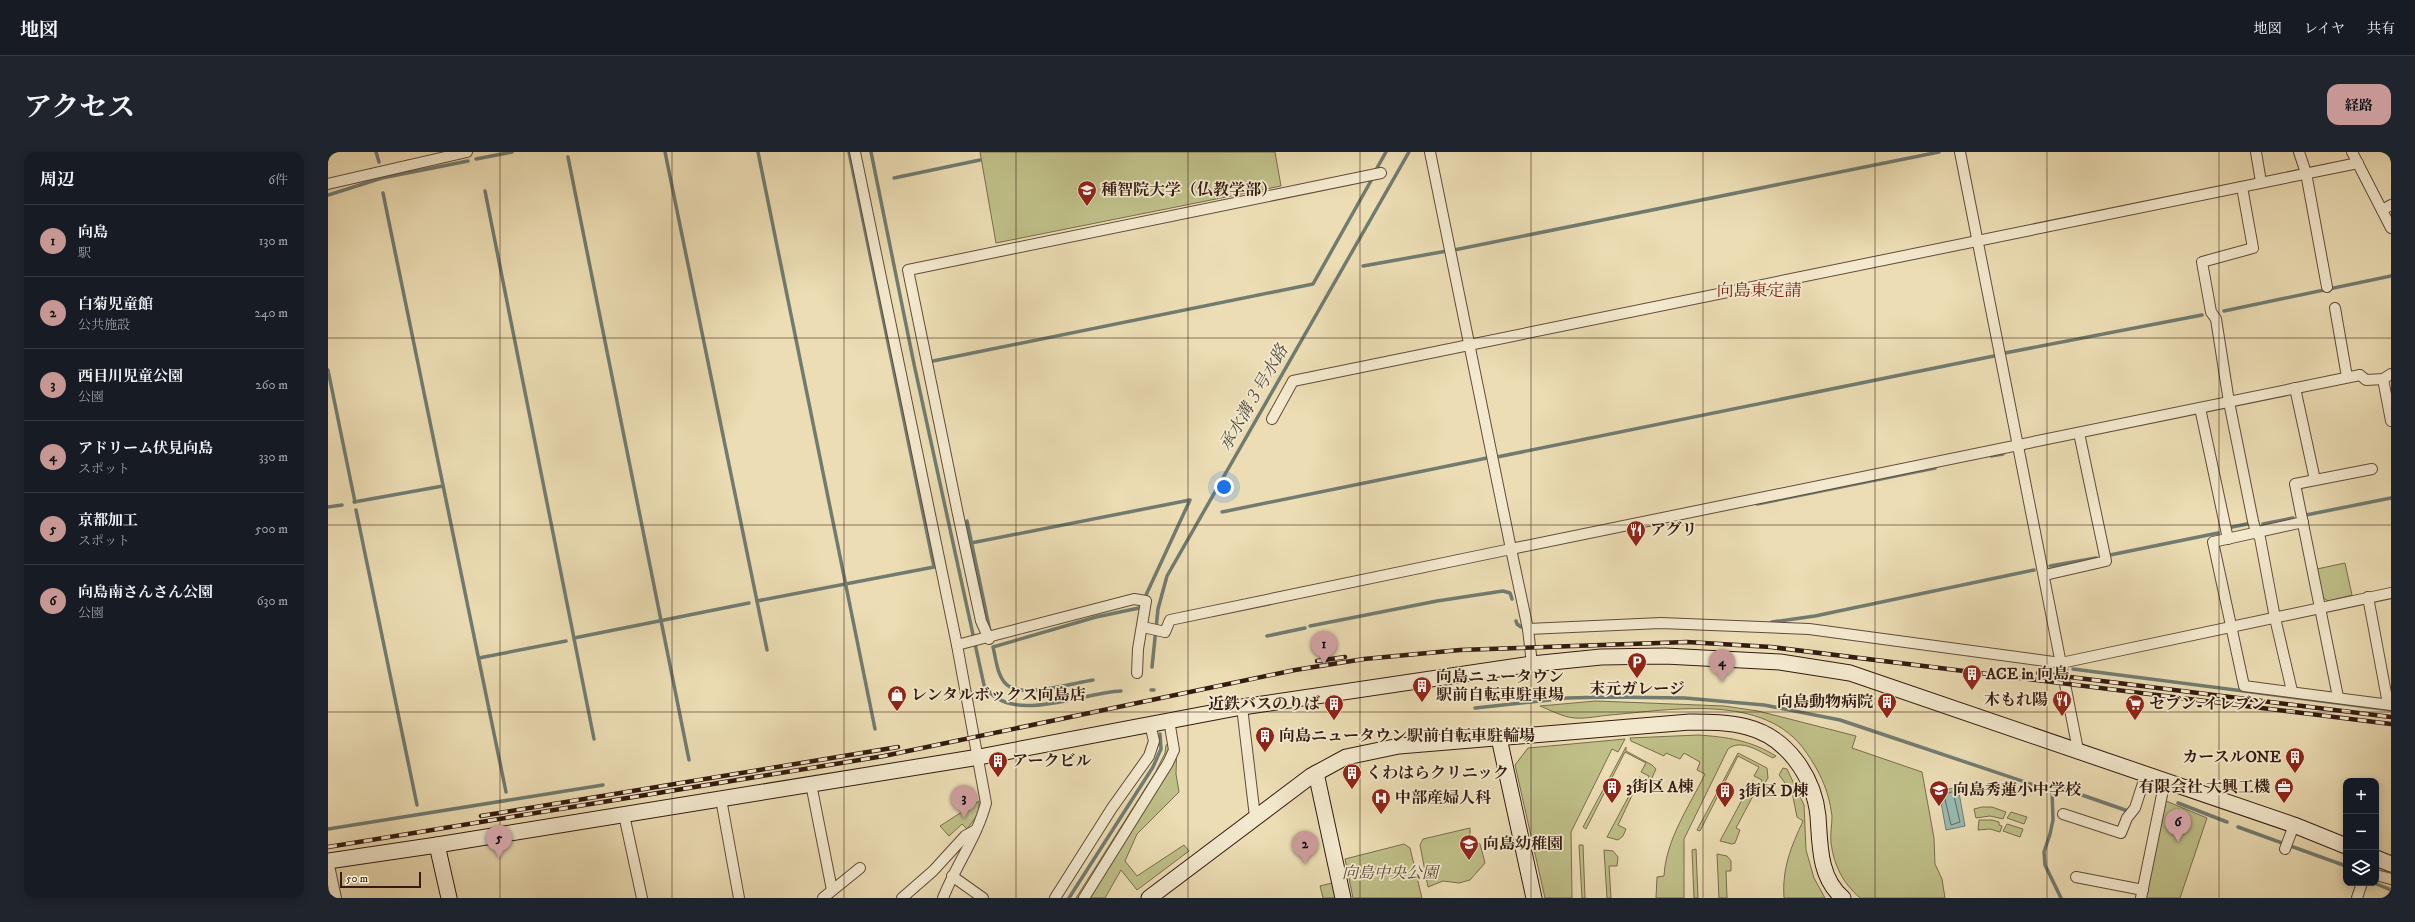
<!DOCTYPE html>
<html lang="ja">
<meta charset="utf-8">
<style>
:root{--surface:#171b24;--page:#20242c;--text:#f1f3f6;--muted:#9ea1a6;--line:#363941;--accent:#c59692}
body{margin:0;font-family:"IM FELL DW Pica","Noto Serif JP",serif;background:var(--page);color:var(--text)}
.controls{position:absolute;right:12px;bottom:12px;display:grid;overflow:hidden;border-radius:8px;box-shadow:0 2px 10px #0003}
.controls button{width:36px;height:36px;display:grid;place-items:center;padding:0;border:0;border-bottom:1px solid var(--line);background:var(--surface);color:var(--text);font:20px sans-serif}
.scale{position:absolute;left:12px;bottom:10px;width:81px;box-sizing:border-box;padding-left:4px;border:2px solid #341a11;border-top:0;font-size:11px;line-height:14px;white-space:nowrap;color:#341a11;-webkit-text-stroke:3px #f3e9ce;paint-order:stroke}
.you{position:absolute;left:896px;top:335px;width:14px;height:14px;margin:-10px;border:3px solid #fff;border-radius:50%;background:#1a73e8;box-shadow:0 0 0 6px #1a73e833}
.badge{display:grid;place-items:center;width:26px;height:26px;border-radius:50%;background:var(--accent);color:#111;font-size:13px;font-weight:700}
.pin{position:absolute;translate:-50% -33px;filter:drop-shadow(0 1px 2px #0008)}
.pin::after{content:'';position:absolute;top:21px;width:14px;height:12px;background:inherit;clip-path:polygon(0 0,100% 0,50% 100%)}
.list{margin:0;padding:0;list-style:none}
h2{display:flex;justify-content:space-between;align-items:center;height:52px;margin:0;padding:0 16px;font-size:17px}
h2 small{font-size:13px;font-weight:400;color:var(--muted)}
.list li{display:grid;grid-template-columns:26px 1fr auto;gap:12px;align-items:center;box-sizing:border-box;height:72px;padding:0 16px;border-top:1px solid var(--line)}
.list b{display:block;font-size:15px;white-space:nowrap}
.list p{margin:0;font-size:13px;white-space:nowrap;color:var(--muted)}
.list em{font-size:13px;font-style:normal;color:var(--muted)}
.icon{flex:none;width:22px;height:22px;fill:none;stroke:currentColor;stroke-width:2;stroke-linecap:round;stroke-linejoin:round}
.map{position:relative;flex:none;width:2063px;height:746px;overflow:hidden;border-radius:12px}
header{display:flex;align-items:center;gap:24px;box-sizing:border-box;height:56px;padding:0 20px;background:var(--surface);border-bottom:1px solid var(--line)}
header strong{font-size:19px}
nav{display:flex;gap:22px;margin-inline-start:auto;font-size:14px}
.intro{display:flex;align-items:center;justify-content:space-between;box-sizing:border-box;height:96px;padding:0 24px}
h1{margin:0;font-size:28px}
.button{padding:10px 18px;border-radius:12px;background:var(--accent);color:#111;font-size:14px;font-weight:700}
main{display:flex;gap:24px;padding:0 24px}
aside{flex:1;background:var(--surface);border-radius:12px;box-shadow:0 2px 10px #0003}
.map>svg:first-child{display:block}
.green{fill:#bfbf88;stroke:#7a6c4c}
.water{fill:#99bbb0;stroke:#717b70}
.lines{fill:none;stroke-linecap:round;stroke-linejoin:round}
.shore{stroke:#666a60;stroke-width:1}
.stream{stroke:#717b70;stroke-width:3.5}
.street-casing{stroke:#624b3a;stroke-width:12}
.secondary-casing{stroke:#341a11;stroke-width:17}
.street{stroke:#f3e9ce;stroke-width:10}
.secondary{stroke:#f3e9ce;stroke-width:15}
.rail-casing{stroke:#341a11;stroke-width:4.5}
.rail{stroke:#f3e9ce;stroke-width:3;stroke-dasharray:9;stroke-linecap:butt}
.grid{fill:none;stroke:#341a11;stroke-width:1;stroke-opacity:0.55}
.labels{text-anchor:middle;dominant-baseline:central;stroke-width:3.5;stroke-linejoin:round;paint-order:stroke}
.poi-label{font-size:16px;font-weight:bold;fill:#341a11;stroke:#f3e9ce;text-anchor:start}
.park-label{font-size:16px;font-style:italic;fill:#5e4c35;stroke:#f3e9ce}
.neighbourhood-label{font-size:17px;fill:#7a1f14;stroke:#f3e9ce}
.water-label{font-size:17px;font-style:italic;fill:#524a41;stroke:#f3e9ce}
</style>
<header>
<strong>地図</strong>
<nav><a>地図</a><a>レイヤ</a><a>共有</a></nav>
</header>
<div class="intro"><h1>アクセス</h1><a class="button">経路</a></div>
<main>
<aside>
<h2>周辺<small>6件</small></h2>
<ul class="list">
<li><span class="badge">1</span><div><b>向島</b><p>駅</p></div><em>130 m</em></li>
<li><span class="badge">2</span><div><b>白菊児童館</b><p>公共施設</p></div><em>240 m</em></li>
<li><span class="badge">3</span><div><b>西目川児童公園</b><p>公園</p></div><em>260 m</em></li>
<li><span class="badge">4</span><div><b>アドリーム伏見向島</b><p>スポット</p></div><em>330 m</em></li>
<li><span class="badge">5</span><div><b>京都加工</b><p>スポット</p></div><em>500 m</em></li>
<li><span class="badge">6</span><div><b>向島南さんさん公園</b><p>公園</p></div><em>630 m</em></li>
</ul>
</aside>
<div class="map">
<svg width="2063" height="746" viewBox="0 0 2063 746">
<rect width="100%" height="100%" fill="#ecddb4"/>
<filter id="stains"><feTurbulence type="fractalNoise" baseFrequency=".005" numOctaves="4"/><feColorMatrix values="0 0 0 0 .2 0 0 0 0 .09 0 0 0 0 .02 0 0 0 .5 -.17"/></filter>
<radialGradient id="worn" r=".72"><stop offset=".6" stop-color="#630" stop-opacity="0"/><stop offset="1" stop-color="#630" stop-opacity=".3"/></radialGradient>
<g class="green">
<path d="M 652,0 L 947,0 L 953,34 L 668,91 Z"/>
<path d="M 2017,411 L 2024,443 L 2000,449 L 1994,445 L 1989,417 Z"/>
<path d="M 1268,549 L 1396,554 L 1430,559 L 1528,584 L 1524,596 L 1594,620 L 1606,686 L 1607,712 L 1614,727 L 1617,746 L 1532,746 C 1515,731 1506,714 1503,691 C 1502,682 1504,673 1504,664 C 1501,639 1492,620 1478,600 C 1437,540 1343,558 1282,563 C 1271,564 1258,567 1246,566 C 1235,565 1222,558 1212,554 Z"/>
<path d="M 1370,583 C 1399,585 1422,588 1448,604 L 1445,606 C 1432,600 1413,586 1400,597 L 1356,687 L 1356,746 L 1328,746 L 1329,725 L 1336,724 C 1338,687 1361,655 1377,622 L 1369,618 L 1372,610 L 1356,601 L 1352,607 L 1338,601 L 1336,604 L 1303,589 L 1302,586 Z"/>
<path d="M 1297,587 L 1290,600 L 1284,597 L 1243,680 L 1244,746 L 1217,746 L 1187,613 L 1200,596 Z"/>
<path d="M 849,589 L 848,622 L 851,640 L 809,682 L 797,709 L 809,724 L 856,693 L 861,699 L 809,738 L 793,718 L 777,746 L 748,746 L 827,621 L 837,601 L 838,593 Z"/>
<path d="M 1298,595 L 1298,599 L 1324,613 L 1328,617 L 1322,630 L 1319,629 L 1321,624 L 1313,620 L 1318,611 L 1297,600 L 1258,677 L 1255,675 Z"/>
<path d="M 1410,601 L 1439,616 L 1440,626 L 1435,634 L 1432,633 L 1434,628 L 1426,624 L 1431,615 L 1410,604 L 1372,679 L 1369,678 Z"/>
<path d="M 1455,616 L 1459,617 L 1476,653 L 1478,698 L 1486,726 L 1497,746 L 1456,746 C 1454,716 1463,695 1475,669 L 1469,665 L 1464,640 L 1451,623 Z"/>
<path d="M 1311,625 L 1314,626 L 1312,630 L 1321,634 L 1320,638 L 1309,633 L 1290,673 L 1298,677 L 1295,684 L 1290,688 L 1279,685 Z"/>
<path d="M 1424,629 L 1429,631 L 1427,635 L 1433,638 L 1430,643 L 1426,642 L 1408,676 L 1412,678 L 1407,691 L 1404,692 L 1392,689 Z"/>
<path d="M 651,649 L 651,661 L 639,677 L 634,672 L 621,684 L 612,674 Z"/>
<path d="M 1838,649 L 1879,666 L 1852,746 L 1818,746 Z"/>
<path d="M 1654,655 L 1664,655 L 1678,660 L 1675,667 L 1662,664 L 1648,666 L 1646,657 Z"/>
<path d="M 1683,660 L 1699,665 L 1696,672 L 1679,666 Z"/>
<path d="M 1651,668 L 1664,668 L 1671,670 L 1671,673 L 1674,674 L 1672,680 L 1662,677 L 1650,678 Z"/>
<path d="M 1679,672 L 1695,677 L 1692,685 L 1675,679 Z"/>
<path d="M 1142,676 L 1142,687 L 1152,692 L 1157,711 L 1142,728 L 1131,731 L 1115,729 L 1100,735 L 1092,693 L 1095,687 Z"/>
<path d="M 1076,692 L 1082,696 L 1094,746 L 1025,746 L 1017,707 Z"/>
<path d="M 1251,693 L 1255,693 L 1257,746 L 1254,746 Z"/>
<path d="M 1368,697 L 1370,746 L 1366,746 L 1364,698 Z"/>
<path d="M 1276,698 L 1285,699 L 1290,705 L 1289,714 L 1281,714 L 1283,746 L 1279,746 Z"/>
<path d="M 1389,702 L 1399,704 L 1403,709 L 1403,719 L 1398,719 L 1399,746 L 1391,746 Z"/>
<path d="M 1004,731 L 1008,746 L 995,746 L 992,734 Z"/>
</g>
<path class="water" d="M 1630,635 L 1637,674 L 1618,678 L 1611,639 Z"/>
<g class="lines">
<path class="shore" d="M 1625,640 L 1632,670 L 1623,673 L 1616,643 Z"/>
<g class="stream">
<path d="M 48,0 L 51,10"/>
<path d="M 337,0 L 439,498"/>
<path d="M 430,0 L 547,577"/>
<path d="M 543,0 L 586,212 L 656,533 C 682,575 755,540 793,539"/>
<path d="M 240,5 L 361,608"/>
<path d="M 148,7 L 184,0"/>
<path d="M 1049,16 L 1058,0"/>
<path d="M 566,26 L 652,8"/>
<path d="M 157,39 L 266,587"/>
<path d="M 55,41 L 178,640"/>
<path d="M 0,43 L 54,26 L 140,9"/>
<path d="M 1126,98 L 1611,0"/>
<path d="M 1035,114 L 1119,99"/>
<path d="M 1896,159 L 2063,124"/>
<path d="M 1677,201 L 1874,163"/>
<path d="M 605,209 L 985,132 L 1044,27"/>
<path d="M 0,218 L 27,350"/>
<path d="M 1663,304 L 1675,302"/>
<path d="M 1169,305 L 1666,204"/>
<path d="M 26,350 L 115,334"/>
<path d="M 1429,352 L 1607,316"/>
<path d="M 0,355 L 14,353"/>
<path d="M 28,358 L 89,653"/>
<path d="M 894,360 L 1159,306"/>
<path d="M 1978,363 L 2063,346"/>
<path d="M 639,369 L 662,479"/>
<path d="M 1935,372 L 1965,366"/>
<path d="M 1904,375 L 1919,372"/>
<path d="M 643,391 L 862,348 L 818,443"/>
<path d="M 1782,403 L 1890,381"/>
<path d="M 1722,414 L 1768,406"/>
<path d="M 429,449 L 606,415 L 521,0"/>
<path d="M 1188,469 L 1189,472 L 1193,475"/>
<path d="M 1444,470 L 1487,464 L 1706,418"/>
<path d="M 982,474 L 1109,449 L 1175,439 L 1182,441 L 1184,447"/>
<path d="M 939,484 L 977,476"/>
<path d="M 246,486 L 421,451"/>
<path d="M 151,506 L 238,489"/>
<path d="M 824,515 L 830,457 L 839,424 L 1081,0"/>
<path d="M 1745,517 L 2063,558"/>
<path d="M 765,528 C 745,531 693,547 678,532 C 669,523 668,507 665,495 L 768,465 L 811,456"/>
<path d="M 823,538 L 826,538"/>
<path d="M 1147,556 L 1239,546 L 1279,545 L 1357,546 L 1436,553 L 1512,568 L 1724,639 L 1725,668 L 1722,682 L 1716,700 L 1717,713 L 1733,746"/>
<path d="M 1724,639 L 1731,635 L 1800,659"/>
<path d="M 1850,651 L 1899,670"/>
<path d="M 1910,675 L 2018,714"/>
<path d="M 0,677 L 275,633"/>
<path d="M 2046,731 L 2063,738"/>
<path d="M 741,746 L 825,615 L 833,597 L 832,582"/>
</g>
<defs>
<g id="street">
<path d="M 527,0 L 629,493 L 658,651 C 649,685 628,713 615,746"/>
<path d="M 1102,0 L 1183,397 L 2032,223 L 2038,228 L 2055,227 L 2063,222"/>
<path d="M 1632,0 L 1750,598"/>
<path d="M 1928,0 L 1933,30"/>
<path d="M 1971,0 L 1978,21 L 1999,135"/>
<path d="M 2024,0 L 2063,76"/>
<path d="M 0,32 L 139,0"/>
<path d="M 1914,35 L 1925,96 L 1874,110 L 1883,160 L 1888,167 L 1901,250 L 1925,369 L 1928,380 L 1932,386 L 1947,466 L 1964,539"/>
<path d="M 2054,58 L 2063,53"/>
<path d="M 2007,156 L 2019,225"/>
<path d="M 2055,227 L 2063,269"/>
<path d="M 1967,236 L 1987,328"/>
<path d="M 1872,256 L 1900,387"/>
<path d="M 944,267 L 965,229 L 2030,11"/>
<path d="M 1975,370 L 1885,390 L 1916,534 L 2063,553"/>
<path d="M 1717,423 L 1778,409 L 1751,281"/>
<path d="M 2040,445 L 2060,552"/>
<path d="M 815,475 L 837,480 L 842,468 L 1183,397 L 1200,477 L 1204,512"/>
<path d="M 1200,477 L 1333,471 L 1481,477 L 1733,511 L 2063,441"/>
<path d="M 661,487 L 653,469 L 631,367 L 580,118 L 1053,21"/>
<path d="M 629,493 L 806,447 L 818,449 L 810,497 L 809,521"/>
<path d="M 2010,545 L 1967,332 L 2044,317"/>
<path d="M 914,555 L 927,665"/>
<path d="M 483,632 L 504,738"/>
<path d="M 393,647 L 411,746"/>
<path d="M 1735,662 L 1793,681 L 1799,666 L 1807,656 L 1818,622"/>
<path d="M 296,663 L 314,746"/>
<path d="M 1957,697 L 1966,673"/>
<path d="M 0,709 L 8,746"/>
<path d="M 2048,723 L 2063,727"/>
<path d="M 624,724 L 655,746"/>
<path d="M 1748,725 L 1815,738"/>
<path d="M 495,746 L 532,716"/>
<path d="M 574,746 L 605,719 L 637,684 L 648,678"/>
<path d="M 727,746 L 784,656 L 821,604 L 826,589 L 822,572"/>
<path d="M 756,746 L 840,611 L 846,598 L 841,568"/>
<path d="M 1813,746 L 1837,628"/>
<path d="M 2029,746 L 2034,731"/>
</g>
<g id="secondary">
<path d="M 1171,586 L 1206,746"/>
<path d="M 988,621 L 1015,746"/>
<path d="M 109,693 L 121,746"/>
<path d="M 2048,706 L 2063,712"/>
<path d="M 0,709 L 109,693 L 651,605 L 914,555 L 1204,512 L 1273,505 L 1337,504 L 1452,510 L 1522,521 L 1966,673 L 2018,694"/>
<path d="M 821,746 L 983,624 L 1018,605 L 1071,594 L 1362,570 C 1381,570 1401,570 1419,575 C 1459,585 1486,625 1490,664 C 1492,693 1491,726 1515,746"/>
</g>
</defs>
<use href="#street" class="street-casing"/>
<use href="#secondary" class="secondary-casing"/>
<use href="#street" class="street"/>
<use href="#secondary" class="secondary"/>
<defs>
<g id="rail">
<path d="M 989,509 L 1017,505"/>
<path d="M 1710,521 L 2063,565"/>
<path d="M 153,664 L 570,595"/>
<path d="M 0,695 L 556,604 L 967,518 L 1036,507 L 1132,498 L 1359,490 L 1443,495 L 2063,572"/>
</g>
</defs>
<use href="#rail" class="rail-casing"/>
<use href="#rail" class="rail"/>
</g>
<path class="grid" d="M 172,0 L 172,746M 344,0 L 344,746M 516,0 L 516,746M 688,0 L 688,746M 860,0 L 860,746M 1032,0 L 1032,746M 1203,0 L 1203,746M 1375,0 L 1375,746M 1547,0 L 1547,746M 1719,0 L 1719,746M 1891,0 L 1891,746M 0,186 L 2063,186M 0,373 L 2063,373M 0,560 L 2063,560"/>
<defs>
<symbol id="university-pin" viewBox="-11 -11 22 30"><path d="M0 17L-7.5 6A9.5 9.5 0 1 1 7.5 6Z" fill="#8f2418" stroke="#f3e9ce"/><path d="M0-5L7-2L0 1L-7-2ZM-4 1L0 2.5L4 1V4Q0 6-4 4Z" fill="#fff"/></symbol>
<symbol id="restaurant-pin" viewBox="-11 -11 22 30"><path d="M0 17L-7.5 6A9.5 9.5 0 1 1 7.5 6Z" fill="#8f2418" stroke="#f3e9ce"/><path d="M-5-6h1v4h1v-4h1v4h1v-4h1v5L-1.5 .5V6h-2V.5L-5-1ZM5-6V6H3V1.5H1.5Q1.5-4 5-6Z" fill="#fff"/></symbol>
<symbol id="parking-pin" viewBox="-11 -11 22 30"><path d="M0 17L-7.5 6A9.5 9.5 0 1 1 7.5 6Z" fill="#8f2418" stroke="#f3e9ce"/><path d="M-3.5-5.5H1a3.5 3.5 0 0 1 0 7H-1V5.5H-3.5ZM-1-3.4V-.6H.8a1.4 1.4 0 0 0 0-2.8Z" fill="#fff"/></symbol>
<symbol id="building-pin" viewBox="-11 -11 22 30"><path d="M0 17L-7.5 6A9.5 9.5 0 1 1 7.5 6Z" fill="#8f2418" stroke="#f3e9ce"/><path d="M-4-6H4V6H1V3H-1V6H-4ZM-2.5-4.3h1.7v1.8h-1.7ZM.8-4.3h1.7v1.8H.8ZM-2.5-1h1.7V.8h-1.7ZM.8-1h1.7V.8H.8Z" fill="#fff"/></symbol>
<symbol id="shop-pin" viewBox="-11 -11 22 30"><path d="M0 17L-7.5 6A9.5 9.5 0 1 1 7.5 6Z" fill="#8f2418" stroke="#f3e9ce"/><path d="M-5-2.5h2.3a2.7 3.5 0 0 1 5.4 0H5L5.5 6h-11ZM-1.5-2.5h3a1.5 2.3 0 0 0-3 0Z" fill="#fff"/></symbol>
<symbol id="supermarket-pin" viewBox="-11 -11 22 30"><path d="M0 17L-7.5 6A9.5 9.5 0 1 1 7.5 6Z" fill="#8f2418" stroke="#f3e9ce"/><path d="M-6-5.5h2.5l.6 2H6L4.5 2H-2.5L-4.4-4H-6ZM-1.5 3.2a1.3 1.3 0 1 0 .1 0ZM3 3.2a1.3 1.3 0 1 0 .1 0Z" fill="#fff"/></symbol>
<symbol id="office-pin" viewBox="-11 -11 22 30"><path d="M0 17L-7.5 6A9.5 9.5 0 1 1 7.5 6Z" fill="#8f2418" stroke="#f3e9ce"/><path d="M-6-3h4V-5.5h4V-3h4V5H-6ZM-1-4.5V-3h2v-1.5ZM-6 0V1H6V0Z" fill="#fff"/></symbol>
<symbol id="school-pin" viewBox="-11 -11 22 30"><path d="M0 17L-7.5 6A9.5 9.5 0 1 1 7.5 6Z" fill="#8f2418" stroke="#f3e9ce"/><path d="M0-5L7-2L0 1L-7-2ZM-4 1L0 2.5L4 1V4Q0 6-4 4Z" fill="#fff"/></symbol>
<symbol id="hospital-pin" viewBox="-11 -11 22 30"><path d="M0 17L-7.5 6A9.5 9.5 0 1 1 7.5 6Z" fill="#8f2418" stroke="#f3e9ce"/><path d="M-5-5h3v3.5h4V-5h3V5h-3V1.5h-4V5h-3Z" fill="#fff"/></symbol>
</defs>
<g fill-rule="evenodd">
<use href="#university-pin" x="748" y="27" width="22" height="30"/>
<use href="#restaurant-pin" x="1297" y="367" width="22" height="30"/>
<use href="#parking-pin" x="1298" y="499" width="22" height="30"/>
<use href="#building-pin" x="1633" y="511" width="22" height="30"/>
<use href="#building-pin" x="1083" y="523" width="22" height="30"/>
<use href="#shop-pin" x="558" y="532" width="22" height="30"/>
<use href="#restaurant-pin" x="1723" y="537" width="22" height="30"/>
<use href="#building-pin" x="1548" y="539" width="22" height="30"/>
<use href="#building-pin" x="995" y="541" width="22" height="30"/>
<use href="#supermarket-pin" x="1796" y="541" width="22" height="30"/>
<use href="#building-pin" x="926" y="573" width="22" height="30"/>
<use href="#building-pin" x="1956" y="594" width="22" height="30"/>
<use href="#building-pin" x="659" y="598" width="22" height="30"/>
<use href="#building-pin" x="1013" y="610" width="22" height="30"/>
<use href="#building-pin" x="1273" y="624" width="22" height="30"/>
<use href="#office-pin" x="1945" y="624" width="22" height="30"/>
<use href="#school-pin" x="1600" y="627" width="22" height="30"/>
<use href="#building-pin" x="1386" y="628" width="22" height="30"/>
<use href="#hospital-pin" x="1042" y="635" width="22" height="30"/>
<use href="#school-pin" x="1130" y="681" width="22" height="30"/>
</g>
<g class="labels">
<g class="poi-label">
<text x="773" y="38">種智院大学（仏教学部）</text>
<text x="1322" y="378">アグリ</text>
<text x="1658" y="522">ACE in 向島</text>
<text x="1108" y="525">向島ニュータウン<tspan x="1108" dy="18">駅前自転車駐車場</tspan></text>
<text x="1309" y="537" text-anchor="middle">末元ガレージ</text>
<text x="583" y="543">レンタルボックス向島店</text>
<text x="1720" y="548" text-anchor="end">木もれ陽</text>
<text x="1545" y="550" text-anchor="end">向島動物病院</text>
<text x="992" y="552" text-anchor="end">近鉄バスのりば</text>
<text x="1821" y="552">セブン-イレブン</text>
<text x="951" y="584">向島ニュータウン駅前自転車駐輪場</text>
<text x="1953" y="605" text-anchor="end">カースルONE</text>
<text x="684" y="609">アークビル</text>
<text x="1038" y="621">くわはらクリニック</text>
<text x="1298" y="635">3街区 A棟</text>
<text x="1942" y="635" text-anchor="end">有限会社 大興工機</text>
<text x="1625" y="638">向島秀蓮小中学校</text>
<text x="1411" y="639">3街区 D棟</text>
<text x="1067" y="646">中部産婦人科</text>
<text x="1155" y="692">向島幼稚園</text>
</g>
<g class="park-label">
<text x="1062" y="721">向島中央公園</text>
</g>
<g class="neighbourhood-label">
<text x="1431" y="139">向島東定請</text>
</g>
<g class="water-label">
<text transform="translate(926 246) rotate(-60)">承水溝３号水路</text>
</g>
</g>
<rect width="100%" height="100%" filter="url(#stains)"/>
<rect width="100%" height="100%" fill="url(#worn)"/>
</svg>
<div class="controls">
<button>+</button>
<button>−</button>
<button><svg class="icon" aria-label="layers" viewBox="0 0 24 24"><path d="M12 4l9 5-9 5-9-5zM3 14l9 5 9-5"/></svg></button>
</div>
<div class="scale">50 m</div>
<div class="you"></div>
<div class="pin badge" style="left:996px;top:512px">1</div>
<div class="pin badge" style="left:977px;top:712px">2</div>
<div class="pin badge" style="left:636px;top:666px">3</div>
<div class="pin badge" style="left:1394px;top:530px">4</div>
<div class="pin badge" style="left:171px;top:706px">5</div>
<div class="pin badge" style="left:1850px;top:690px">6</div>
</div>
</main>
